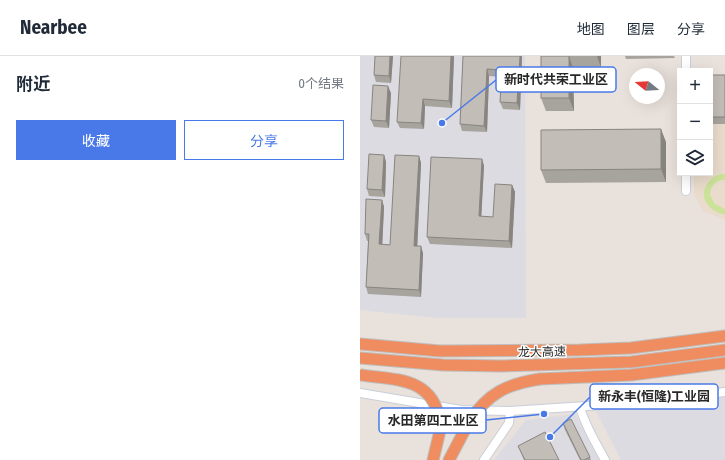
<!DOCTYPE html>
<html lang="zh">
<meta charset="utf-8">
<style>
:root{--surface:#fff;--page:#f2f2f3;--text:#1f2937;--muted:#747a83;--line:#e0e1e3;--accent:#4979e8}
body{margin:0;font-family:"Fira Sans Condensed","Noto Sans SC",sans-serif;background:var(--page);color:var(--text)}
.controls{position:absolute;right:12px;top:12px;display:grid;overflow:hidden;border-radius:0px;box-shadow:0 4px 16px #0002}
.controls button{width:36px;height:36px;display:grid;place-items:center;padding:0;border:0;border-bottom:1px solid var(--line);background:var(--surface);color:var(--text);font:20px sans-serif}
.compass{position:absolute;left:269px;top:12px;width:36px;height:36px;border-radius:50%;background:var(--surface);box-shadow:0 4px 16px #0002;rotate:288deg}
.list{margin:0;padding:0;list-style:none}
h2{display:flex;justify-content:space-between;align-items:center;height:52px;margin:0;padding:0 16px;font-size:17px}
h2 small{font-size:13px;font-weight:400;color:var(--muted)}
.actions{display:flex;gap:8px;padding:12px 16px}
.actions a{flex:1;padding:9px 0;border:1px solid var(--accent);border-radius:0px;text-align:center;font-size:14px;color:var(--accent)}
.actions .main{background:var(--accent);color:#fff}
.icon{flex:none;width:22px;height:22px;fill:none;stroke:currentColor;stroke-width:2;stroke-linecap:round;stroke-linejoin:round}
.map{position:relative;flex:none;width:365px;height:404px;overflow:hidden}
header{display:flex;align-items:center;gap:24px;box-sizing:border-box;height:56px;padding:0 20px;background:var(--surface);border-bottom:1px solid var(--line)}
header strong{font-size:19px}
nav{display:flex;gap:22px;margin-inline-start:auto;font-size:14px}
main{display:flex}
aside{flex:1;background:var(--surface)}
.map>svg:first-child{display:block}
.industrial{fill:#dcdbe2}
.education{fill:#eadccc}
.pitch{fill:#cbe299}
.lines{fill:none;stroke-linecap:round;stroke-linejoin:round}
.minor-casing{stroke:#c9ced9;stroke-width:10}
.highway-casing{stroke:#bebebe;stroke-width:13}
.minor{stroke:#fff;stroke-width:8}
.highway{stroke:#ef8d61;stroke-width:11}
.highway-bridge-casing{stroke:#bebebe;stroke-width:13;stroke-linecap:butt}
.highway-bridge{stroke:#ef8d61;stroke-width:11}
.wall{fill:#a7a39d}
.shaded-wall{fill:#888480}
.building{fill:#c2bdb7;stroke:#888480}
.labels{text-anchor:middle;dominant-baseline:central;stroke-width:3;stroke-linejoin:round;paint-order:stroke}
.street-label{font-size:12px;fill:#282828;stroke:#fff}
.leader{fill:none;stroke:#4979e8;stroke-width:1.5}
.callout-dot{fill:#4979e8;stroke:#fff;stroke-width:1.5}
.callout{fill:#fff;stroke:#4979e8;stroke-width:1.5}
.callout-label{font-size:13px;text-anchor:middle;font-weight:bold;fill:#282828}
</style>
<header>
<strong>Nearbee</strong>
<nav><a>地图</a><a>图层</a><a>分享</a></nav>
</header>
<main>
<aside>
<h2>附近<small>0个结果</small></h2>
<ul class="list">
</ul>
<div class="actions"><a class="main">收藏</a><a>分享</a></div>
</aside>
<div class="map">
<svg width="365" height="404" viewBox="0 0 365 404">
<rect width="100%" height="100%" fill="#e9e1db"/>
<g class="industrial">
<path d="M 0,0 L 165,0 L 166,262 L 78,262 L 0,254 Z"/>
<path d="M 365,337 L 365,404 L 261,404 L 236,355 Z"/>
<path d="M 215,358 L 239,404 L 134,404 L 166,364 Z"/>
</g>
<path class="education" d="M 365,22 L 365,164 L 343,155 L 334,138 L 334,117 L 350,117 L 350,23 Z"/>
<path class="pitch" d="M 361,118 L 365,118 L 365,124 C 356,124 350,130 350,139 L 355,148 L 365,153 L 365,159 C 360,157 355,156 351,152 C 337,140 346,122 361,118 Z"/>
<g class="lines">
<defs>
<g id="minor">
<path d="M 326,0 L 326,15"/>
<path d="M 326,117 L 326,135"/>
<path d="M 0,337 L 101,354 L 150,355 L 257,348 L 365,336"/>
<path d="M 220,351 C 225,370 236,387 245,404"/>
<path d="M 124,404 L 149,367 L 150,355"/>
</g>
<g id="highway">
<path d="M 0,288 L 80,295 L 220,294 L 271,292 L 365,280"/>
<path d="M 0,302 L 83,309 L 141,310 L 271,306 L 365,294"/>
<path d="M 180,323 L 271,319 L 365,307"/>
<path d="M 73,404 L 79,379 L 80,367"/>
<path d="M 89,404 L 109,366"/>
</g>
</defs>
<use href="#minor" class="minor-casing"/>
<use href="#highway" class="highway-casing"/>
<use href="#minor" class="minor"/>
<use href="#highway" class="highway"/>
<defs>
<g id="highway-bridge">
<path d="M 0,319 C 37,324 74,321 80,367"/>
<path d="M 109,366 C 128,337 147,328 180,323"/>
</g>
</defs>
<use href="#highway-bridge" class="highway-bridge-casing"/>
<use href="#highway-bridge" class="highway-bridge"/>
</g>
<g class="wall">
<path d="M 33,0 L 31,27 L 16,26 L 14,19 Z"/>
<path d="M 94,0 L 92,52 L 65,50 L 64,73 L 40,72 L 37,66 Z"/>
<path d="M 103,0 L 162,0 L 160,54 L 143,53 L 140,46 L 142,21 L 129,20 L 127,76 L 102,75 L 100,68 Z"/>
<path d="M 181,0 L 241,0 L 241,12 L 213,12 L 214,55 L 186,55 L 181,42 Z"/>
<path d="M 265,0 L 314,0 L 315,2 L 266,3 Z"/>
<rect x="350" y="19" width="15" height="49"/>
<path d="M 31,37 L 29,72 L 14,71 L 11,64 Z"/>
<path d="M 306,86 L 306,126 L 186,127 L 181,114 Z"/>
<path d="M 24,99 L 26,106 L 25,141 L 9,140 L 7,133 Z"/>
<path d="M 59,100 L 61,107 L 57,190 L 63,197 L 61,241 L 8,238 L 6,231 L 8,185 L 7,185 L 5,178 L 22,144 L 24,151 L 22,188 L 30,189 Z"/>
<path d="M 122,103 L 124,110 L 121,160 L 133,161 L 152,129 L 155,136 L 152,192 L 70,188 L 67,181 Z"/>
<path d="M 203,367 L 230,401 L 231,404 L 220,404 L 205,374 Z"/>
<path d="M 158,390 L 199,404 L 164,404 Z"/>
</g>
<g class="shaded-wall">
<path d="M 30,0 L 33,0 L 31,27 L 29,20 Z"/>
<path d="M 91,0 L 94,0 L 92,52 L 89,45 Z"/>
<path d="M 160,0 L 162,0 L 160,54 L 157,47 Z"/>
<path d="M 209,0 L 213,12 L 214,55 L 209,42 Z"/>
<path d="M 237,0 L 241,0 L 241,12 Z"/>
<path d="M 127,13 L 129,20 L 127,76 L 124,70 Z"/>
<path d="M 28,30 L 31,37 L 29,72 L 26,65 Z"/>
<path d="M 63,43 L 65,50 L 64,73 L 61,67 Z"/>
<path d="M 301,73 L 306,86 L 306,126 L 301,113 Z"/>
<path d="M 24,99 L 26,106 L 25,141 L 22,134 Z"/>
<path d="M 59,100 L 61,107 L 57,197 L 54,190 Z"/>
<path d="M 122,103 L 124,110 L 121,167 L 119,160 Z"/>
<path d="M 152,129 L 155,136 L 152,192 L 149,185 Z"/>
<path d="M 22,144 L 24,151 L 22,195 L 19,188 Z"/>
<path d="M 61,190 L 63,197 L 61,241 L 59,234 Z"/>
</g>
<g class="building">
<path d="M 15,0 L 30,0 L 29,20 L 14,19 Z"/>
<path d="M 41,0 L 91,0 L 89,45 L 63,43 L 61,67 L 37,66 Z"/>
<path d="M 103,0 L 160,0 L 157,47 L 140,46 L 142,14 L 127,13 L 124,70 L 100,68 Z"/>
<rect x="181" y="0" width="28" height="42"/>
<rect x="350" y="19" width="15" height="42"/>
<path d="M 13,29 L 28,30 L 26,65 L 11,64 Z"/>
<path d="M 301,73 L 301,113 L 181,114 L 181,74 Z"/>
<path d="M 9,98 L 24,99 L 22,134 L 7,133 Z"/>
<path d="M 35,99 L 59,100 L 54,190 L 61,190 L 59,234 L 6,231 L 9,178 L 5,178 L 6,143 L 22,144 L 19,188 L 30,189 Z"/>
<path d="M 71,101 L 122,103 L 119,160 L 133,161 L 135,128 L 152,129 L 149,185 L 67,181 Z"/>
<path d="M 211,363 L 230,401 L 224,404 L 221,404 L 203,367 Z"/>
<path d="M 185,376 L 199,404 L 165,404 L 158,390 Z"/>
</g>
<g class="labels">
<g class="street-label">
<text transform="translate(182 296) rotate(-1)">龙大高速</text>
</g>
</g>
<path class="leader" d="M82 67L136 24M190 381L230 341M184 358L126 364"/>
<g class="callout-dot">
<circle cx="82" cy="67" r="4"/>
<circle cx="190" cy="381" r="4"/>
<circle cx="184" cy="358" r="4"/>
</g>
<g class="callout">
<rect x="136" y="11" width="120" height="25" rx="4"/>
<rect x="230" y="328" width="128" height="25" rx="4"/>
<rect x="19" y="352" width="107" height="25" rx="4"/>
</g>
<g class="callout-label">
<text x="196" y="28">新时代共荣工业区</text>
<text x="294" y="345">新永丰(恒隆)工业园</text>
<text x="73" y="369">水田第四工业区</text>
</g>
</svg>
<div class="controls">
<button>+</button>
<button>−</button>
<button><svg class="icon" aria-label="layers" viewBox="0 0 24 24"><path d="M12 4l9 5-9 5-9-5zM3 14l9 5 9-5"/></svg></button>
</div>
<svg class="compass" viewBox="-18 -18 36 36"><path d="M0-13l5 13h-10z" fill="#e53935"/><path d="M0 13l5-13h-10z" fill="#747a83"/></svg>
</div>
</main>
